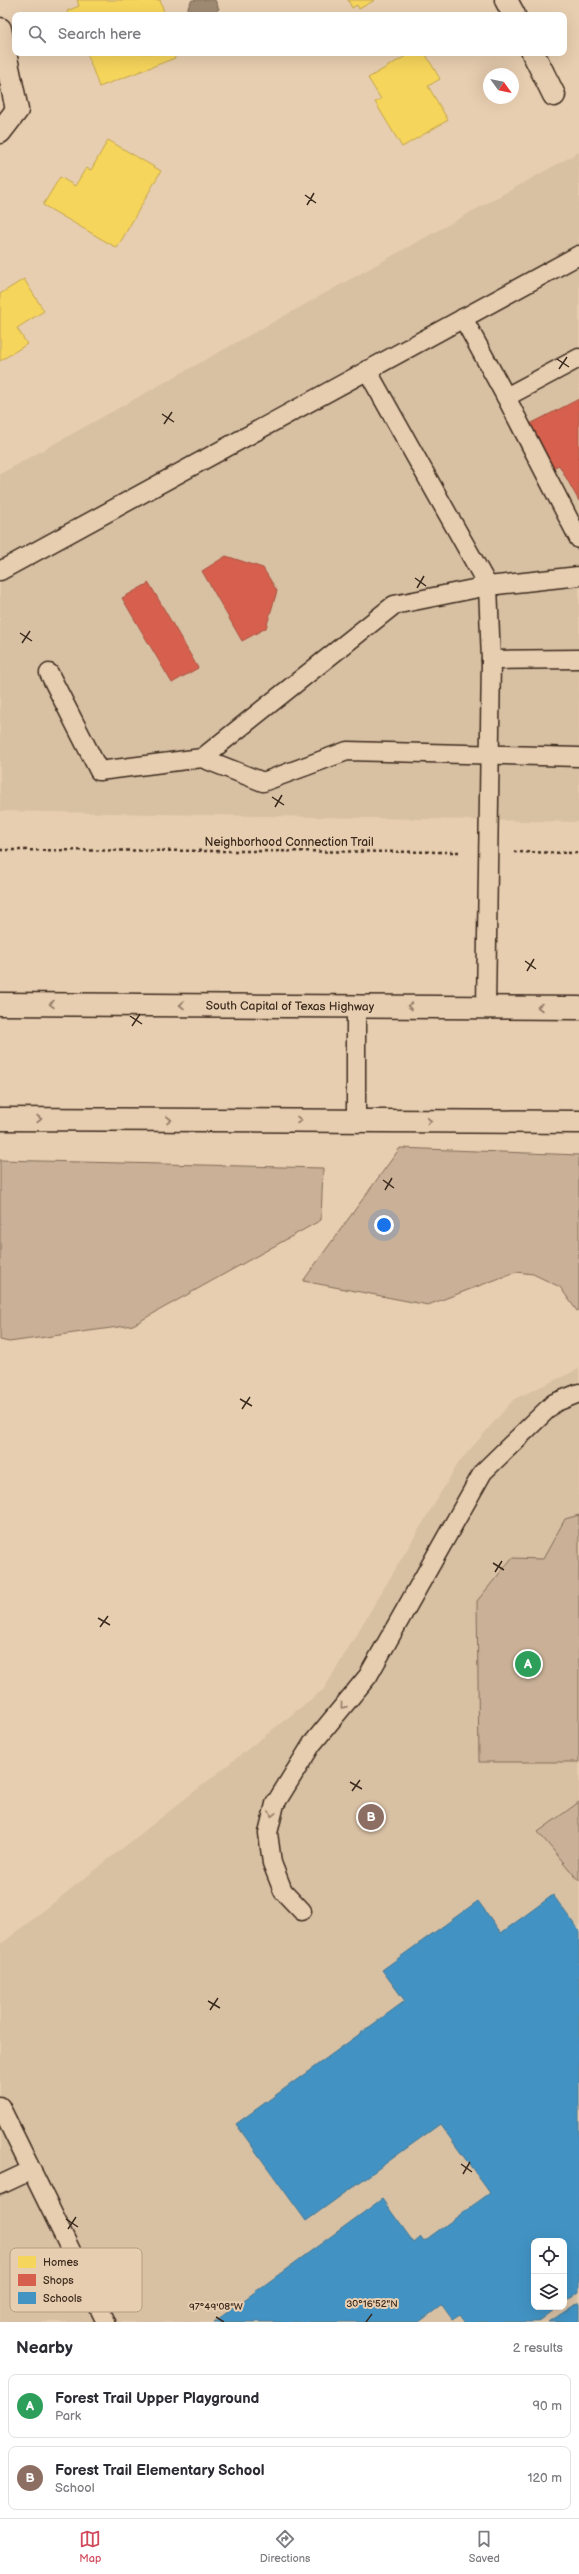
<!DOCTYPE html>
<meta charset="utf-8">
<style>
:root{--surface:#fff;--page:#f7f7f7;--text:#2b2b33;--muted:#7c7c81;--line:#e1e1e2;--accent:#d1495b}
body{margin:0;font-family:"Balsamiq Sans",sans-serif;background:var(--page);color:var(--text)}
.controls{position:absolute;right:12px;bottom:12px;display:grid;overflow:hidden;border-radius:8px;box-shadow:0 4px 16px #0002}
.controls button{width:36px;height:36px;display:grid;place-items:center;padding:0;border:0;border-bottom:1px solid var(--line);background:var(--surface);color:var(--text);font:20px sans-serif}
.compass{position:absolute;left:483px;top:68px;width:36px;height:36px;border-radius:50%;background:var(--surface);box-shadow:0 4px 16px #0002;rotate:123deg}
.you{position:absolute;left:384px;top:1225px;width:14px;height:14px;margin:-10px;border:3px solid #fff;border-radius:50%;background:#1a73e8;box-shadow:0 0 0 6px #1a73e833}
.badge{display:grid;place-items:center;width:26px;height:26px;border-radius:50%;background:var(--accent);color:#fff;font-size:13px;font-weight:700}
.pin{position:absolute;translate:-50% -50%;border:2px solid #fff;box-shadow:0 1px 4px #0006}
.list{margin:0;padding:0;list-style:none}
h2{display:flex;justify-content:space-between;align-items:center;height:52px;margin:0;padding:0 16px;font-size:17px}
h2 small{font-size:13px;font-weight:400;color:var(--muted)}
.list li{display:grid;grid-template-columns:26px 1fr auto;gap:12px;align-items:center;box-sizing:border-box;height:64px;margin:0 8px 8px;padding:0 8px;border:1px solid var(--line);border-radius:8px}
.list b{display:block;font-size:15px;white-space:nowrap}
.list p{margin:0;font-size:13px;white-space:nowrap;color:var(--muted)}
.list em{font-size:13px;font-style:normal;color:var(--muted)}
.icon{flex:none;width:22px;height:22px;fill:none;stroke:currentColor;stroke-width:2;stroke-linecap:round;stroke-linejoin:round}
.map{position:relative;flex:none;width:579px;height:2322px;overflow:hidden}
.search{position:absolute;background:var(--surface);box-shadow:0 4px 16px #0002;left:12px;right:12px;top:12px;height:44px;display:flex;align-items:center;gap:10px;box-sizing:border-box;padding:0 14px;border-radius:8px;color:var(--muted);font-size:15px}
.sheet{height:196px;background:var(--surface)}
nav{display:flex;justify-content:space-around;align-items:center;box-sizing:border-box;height:56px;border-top:1px solid var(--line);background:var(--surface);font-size:11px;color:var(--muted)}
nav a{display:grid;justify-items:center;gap:2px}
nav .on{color:var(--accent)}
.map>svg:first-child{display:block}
.built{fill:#d8c0a3;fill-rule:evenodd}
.green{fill:#c9b096;stroke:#826d5a}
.water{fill:#9f8a73;stroke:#776451}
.homes{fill:#f6d55c;stroke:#bea249}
.shops{fill:#d6604d;stroke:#a8503f}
.schools{fill:#4393c3;stroke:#417492}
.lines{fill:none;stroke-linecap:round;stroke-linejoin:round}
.service-casing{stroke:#3b2a1e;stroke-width:21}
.minor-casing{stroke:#3b2a1e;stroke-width:25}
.trunk-casing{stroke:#3b2a1e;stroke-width:25}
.path{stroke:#3b2a1e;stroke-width:2.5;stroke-dasharray:3 3;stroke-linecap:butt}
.service{stroke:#e8ceb0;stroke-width:18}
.minor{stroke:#e8ceb0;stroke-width:22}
.trunk{stroke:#e8ceb0;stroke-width:22}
.oneway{stroke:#927c67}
.ticks{fill:none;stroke:#3b2a1e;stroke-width:1.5}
.labels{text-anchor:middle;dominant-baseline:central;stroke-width:4;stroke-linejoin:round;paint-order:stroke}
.street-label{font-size:12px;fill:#3b2a1e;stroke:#e8ceb0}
.key{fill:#e8ceb0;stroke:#b49d84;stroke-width:1}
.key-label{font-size:11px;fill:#3b2a1e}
.ticks-label{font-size:10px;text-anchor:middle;fill:#3b2a1e;stroke:#e8ceb0;stroke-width:4;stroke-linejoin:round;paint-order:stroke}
</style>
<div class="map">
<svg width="579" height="2322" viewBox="0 0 579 2322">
<rect width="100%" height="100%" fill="#e8ceb0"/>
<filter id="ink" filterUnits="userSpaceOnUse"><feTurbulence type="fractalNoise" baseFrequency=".025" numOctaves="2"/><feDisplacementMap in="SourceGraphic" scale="8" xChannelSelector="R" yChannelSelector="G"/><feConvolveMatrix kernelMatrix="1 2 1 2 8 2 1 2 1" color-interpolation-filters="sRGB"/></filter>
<g filter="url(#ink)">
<g class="built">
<path d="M 579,152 L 579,822 L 0,811 L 0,474 Z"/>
<path d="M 579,1369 L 579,2322 L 0,2322 L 0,1945 L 324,1689 L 459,1462 L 514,1399 ZM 534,2241 L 564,2241 L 564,2307 L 534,2307 Z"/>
</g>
<g class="green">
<path d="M 400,1148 L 579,1155 L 579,1310 L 577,1311 L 560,1287 L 533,1274 L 516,1272 L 428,1305 L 303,1281 Z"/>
<path d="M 0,1160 L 323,1168 L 321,1220 L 133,1325 L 9,1342 L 0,1340 Z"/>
<path d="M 579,1515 L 579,1762 L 479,1762 L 477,1601 L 512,1558 L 543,1559 L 565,1519 Z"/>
<path d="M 579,1802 L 579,1881 L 538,1832 Z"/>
</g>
<path class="water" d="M 192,0 L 215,0 L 219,9 L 212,15 L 192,15 L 187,9 Z"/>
<g class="homes">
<path d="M 77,0 L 160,0 L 165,15 L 69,15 L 67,11 L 79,6 Z"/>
<path d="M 348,0 L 375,0 L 359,9 L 357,5 L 352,8 Z"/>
<path d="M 87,53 L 174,53 L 175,58 L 99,87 Z"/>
<path d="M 411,53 L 425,53 L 440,79 L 428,86 L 448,120 L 402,147 L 375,102 L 381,99 L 368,78 Z"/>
<path d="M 108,140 L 161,171 L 117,248 L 43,205 L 60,177 L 75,186 L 86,168 L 91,170 Z"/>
<path d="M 24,279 L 44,311 L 17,328 L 27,344 L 0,361 L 0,294 Z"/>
</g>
<g class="shops">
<path d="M 579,399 L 579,501 L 559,465 L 553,468 L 530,424 Z"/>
<path d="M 226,556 L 263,568 L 277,591 L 266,628 L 242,641 L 202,571 Z"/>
<path d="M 149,583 L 198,668 L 172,683 L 122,598 Z"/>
</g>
<g class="schools">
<path d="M 553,1895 L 579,1931 L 579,2292 L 564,2303 L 564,2241 L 534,2241 L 534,2307 L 558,2307 L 538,2322 L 466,2322 L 460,2314 L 452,2319 L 442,2305 L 419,2322 L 214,2322 L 382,2199 L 414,2243 L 421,2237 L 424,2241 L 490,2193 L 440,2124 L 306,2221 L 236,2124 L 405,2001 L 382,1970 L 478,1901 L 501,1933 Z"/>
<path d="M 579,2302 L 579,2322 L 549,2322 Z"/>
</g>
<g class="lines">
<defs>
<g id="service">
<path d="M 463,318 L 506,397"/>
<path d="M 579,358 L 506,397 L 579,539"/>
<path d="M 367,370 L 488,586 L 491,660 L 579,659"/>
<path d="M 0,571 L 579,255"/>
<path d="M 49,673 L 99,771 L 202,758 L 263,782 L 347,751 L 579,757"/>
<path d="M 202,758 L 394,605 L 488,586 L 579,576"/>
<path d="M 356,1006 L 356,1121"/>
<path d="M 486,1007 L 491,660"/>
<path d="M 302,1911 L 283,1891 L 272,1863 L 268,1833 L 275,1804 L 312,1744 L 368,1676 L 483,1472 L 554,1403 L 579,1393"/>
<path d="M 0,2106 L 106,2322"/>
<path d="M 0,2185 L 32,2170"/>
</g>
<g id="minor">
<path d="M 506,0 L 514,15"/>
<path d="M 0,29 L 17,110 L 0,132"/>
<path d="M 533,53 L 554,95"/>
</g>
<g id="trunk">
<path id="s1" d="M 0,1004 L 579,1008"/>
<path d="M 0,1119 L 579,1122"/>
</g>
</defs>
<use href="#service" class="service-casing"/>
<use href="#minor" class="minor-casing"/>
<use href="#trunk" class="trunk-casing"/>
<g class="path">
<path d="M 0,850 L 461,852"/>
<path d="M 514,852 L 579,853"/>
</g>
<use href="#service" class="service"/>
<use href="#minor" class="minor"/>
<use href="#trunk" class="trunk"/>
</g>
<defs><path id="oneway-chevron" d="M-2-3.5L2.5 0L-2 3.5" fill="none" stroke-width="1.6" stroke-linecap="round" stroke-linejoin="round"/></defs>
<g class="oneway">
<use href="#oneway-chevron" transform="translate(52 1004) rotate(-180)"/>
<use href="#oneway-chevron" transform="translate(182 1005) rotate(-180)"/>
<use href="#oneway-chevron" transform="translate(410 1006) rotate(-179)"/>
<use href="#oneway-chevron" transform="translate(540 1007) rotate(-180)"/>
<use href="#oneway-chevron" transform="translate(39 1119)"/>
<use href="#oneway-chevron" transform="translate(169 1120)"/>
<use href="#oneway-chevron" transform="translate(299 1120)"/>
<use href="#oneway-chevron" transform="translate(429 1121)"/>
<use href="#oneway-chevron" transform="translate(343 1706) rotate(129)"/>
<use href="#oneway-chevron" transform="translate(272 1814) rotate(104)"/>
</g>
</g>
<path class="ticks" d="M 305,195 L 316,203M 307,205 L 314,193M 557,359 L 569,367M 559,369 L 567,357M 162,414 L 174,422M 164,424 L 172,412M 415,578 L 426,586M 417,588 L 424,576M 20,633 L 32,641M 22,643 L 30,631M 272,797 L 284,805M 275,807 L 282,795M 525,961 L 536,969M 527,971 L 534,959M 130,1016 L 142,1024M 132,1026 L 140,1014M 383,1180 L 394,1188M 385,1190 L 392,1178M 240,1399 L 252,1406M 242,1409 L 250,1397M 493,1563 L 504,1570M 495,1572 L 502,1561M 98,1618 L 110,1625M 100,1627 L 108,1616M 350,1782 L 362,1789M 352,1791 L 360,1780M 208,2001 L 220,2008M 210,2010 L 218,1998M 461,2164 L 472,2172M 463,2174 L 470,2162M 66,2219 L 78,2227M 68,2229 L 76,2217M 216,2317 L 224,2322M 366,2322 L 372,2314"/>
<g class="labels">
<g class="street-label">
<text x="289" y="842">Neighborhood Connection Trail</text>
<text stroke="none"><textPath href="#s1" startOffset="290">South Capital of Texas Highway</textPath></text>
</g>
</g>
<rect x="10" y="2248" width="132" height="64" rx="6" class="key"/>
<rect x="18" y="2256" width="18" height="12" fill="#f6d55c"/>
<rect x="18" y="2274" width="18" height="12" fill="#d6604d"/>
<rect x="18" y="2292" width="18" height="12" fill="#4393c3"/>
<g class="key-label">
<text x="43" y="2266">Homes</text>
<text x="43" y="2284">Shops</text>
<text x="43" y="2302">Schools</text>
</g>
<g class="ticks-label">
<text x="372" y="2307">30°16'52"N</text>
<text x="216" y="2310">97°49'08"W</text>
</g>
</svg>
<div class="controls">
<button><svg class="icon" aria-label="locate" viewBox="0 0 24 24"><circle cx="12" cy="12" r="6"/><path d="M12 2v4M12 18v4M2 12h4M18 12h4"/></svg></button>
<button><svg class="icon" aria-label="layers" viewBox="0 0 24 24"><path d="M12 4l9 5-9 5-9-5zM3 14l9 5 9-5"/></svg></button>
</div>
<svg class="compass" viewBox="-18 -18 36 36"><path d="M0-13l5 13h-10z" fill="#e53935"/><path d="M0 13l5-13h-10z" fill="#7c7c81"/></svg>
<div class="you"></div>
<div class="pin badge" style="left:528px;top:1664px;background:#2e9e5b">A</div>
<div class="pin badge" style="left:371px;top:1817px;background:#8d6e63">B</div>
<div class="search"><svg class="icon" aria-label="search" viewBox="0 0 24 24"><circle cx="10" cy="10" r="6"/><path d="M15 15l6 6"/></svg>Search here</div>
</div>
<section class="sheet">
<h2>Nearby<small>2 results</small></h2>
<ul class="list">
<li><span class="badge" style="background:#2e9e5b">A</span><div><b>Forest Trail Upper Playground</b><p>Park</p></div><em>90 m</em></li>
<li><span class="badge" style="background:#8d6e63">B</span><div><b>Forest Trail Elementary School</b><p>School</p></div><em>120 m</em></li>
</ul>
</section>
<nav>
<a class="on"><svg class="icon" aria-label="map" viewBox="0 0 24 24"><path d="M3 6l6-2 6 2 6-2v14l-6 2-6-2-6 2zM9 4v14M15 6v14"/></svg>Map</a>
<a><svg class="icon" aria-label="directions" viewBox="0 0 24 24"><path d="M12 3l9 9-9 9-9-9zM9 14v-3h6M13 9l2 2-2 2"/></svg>Directions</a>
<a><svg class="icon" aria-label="saved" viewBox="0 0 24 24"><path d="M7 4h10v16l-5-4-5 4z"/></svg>Saved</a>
</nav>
